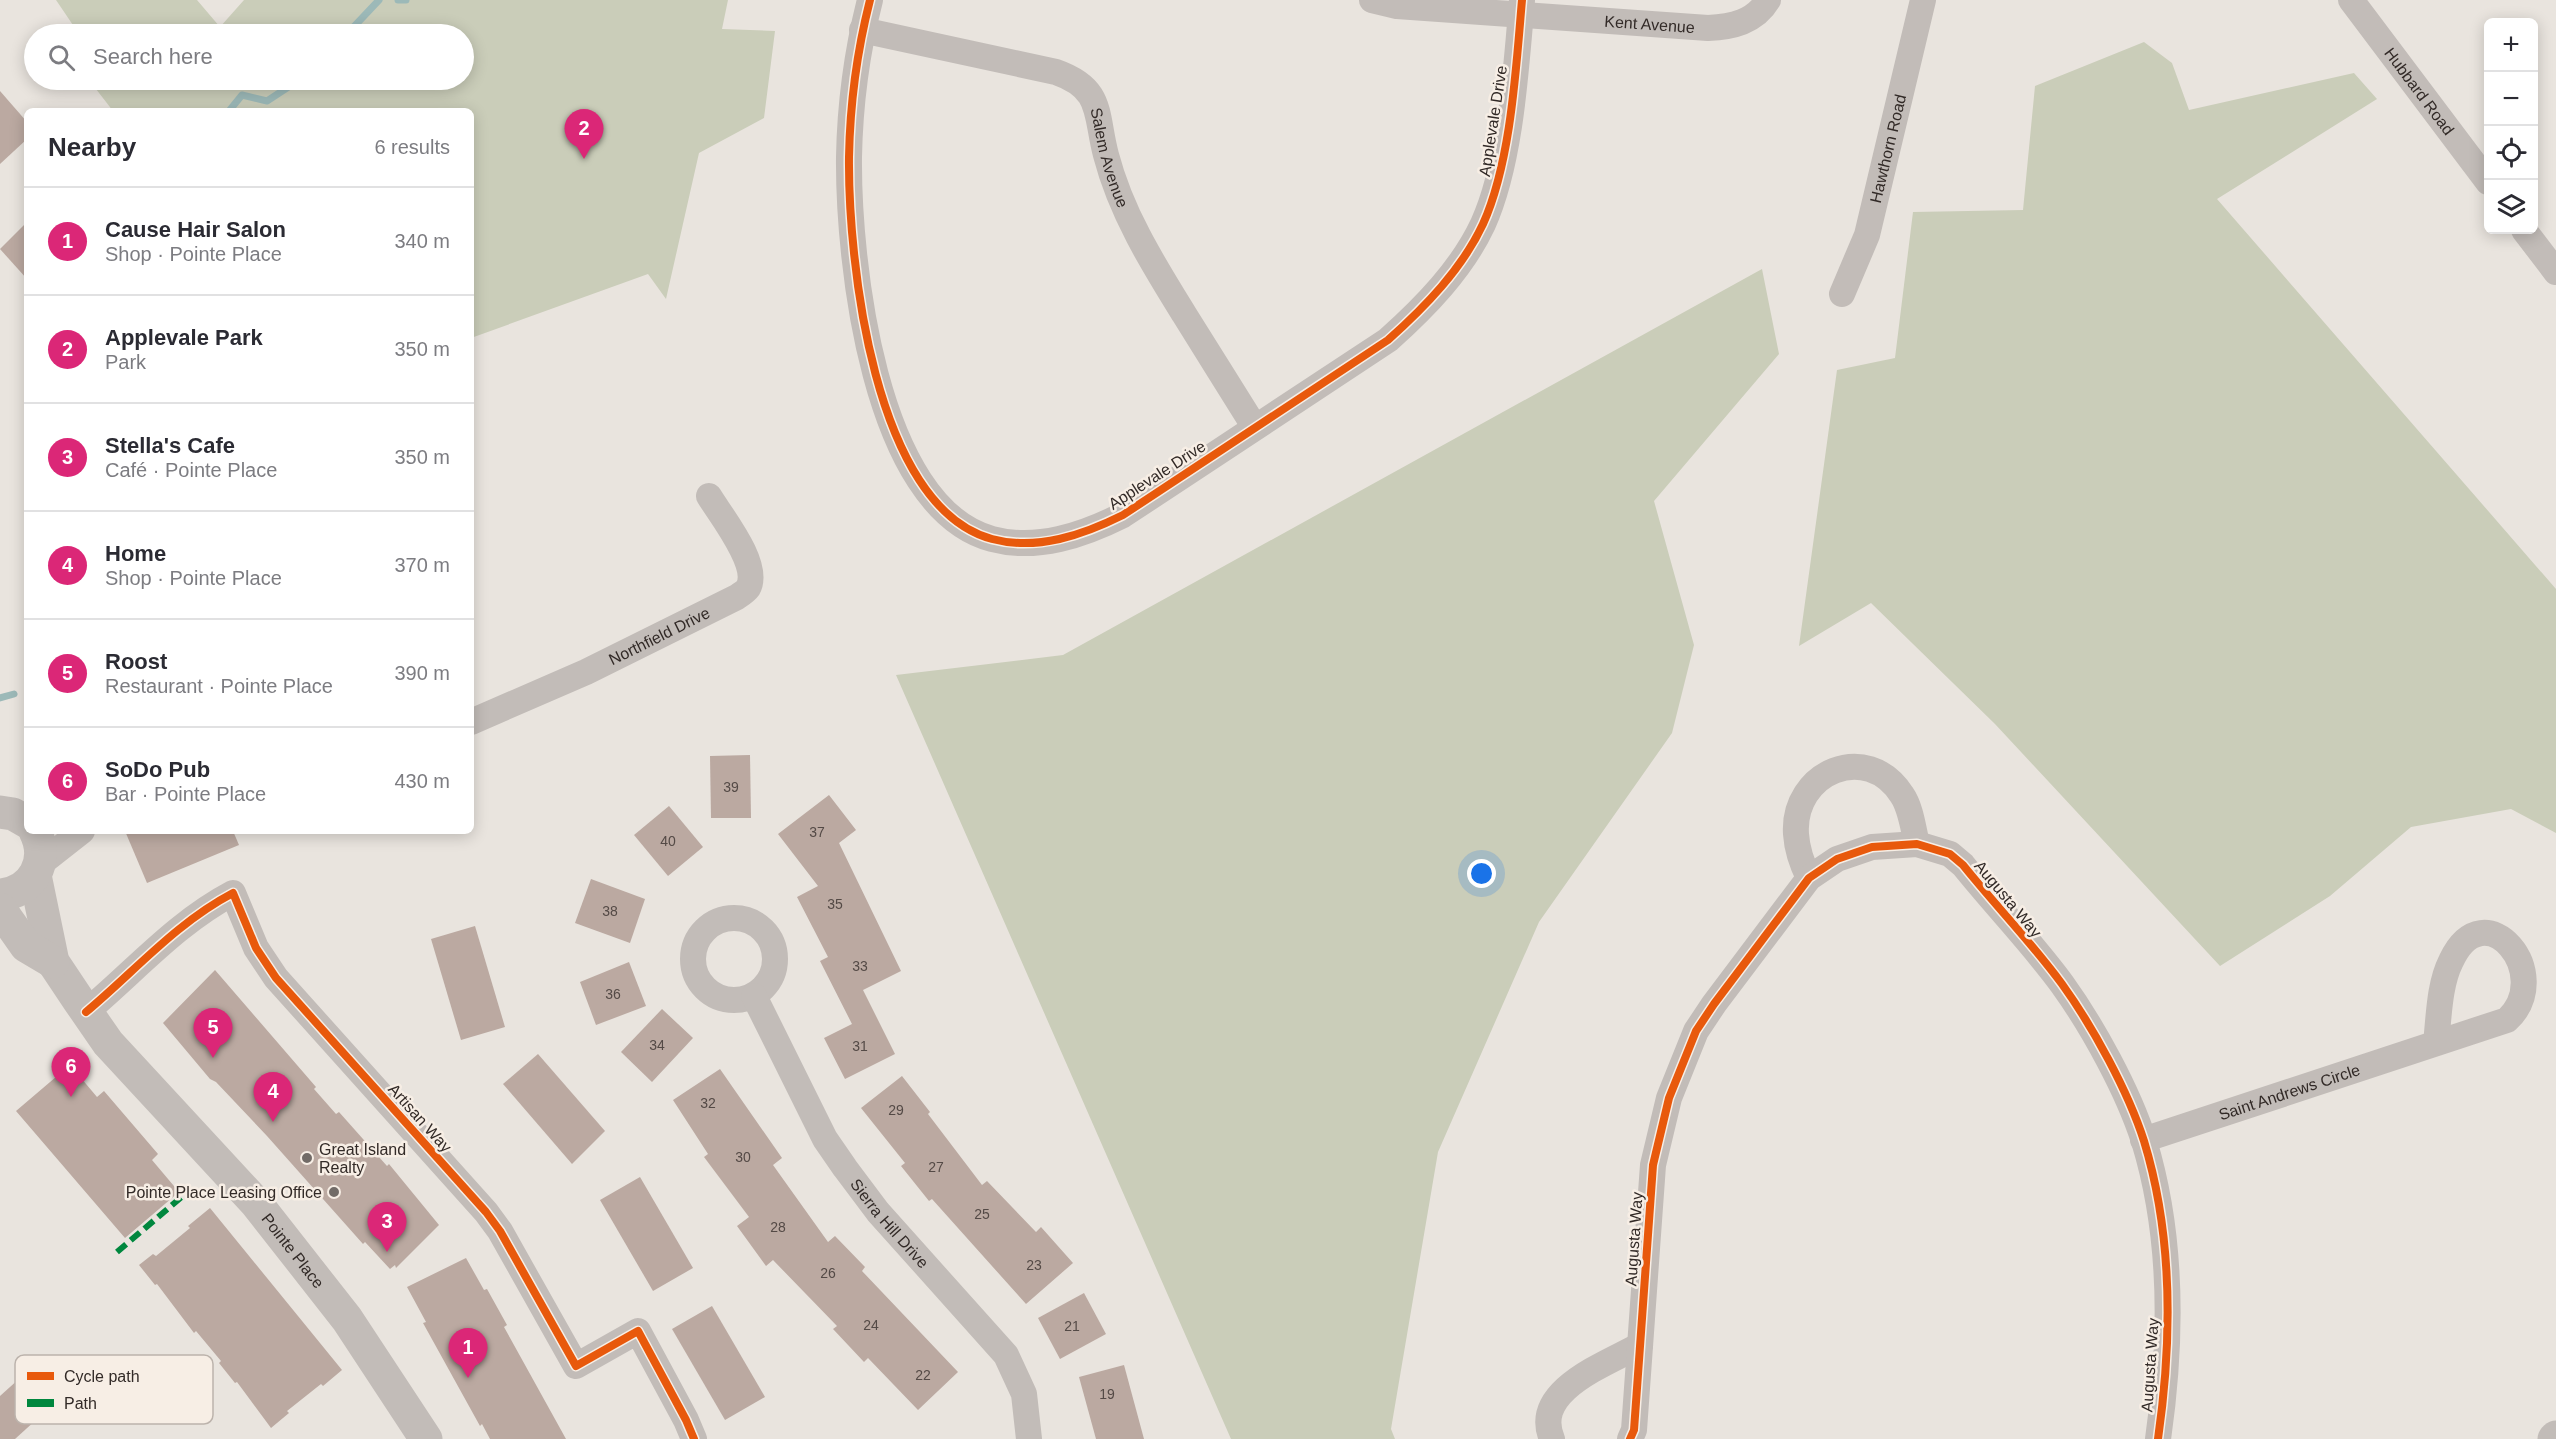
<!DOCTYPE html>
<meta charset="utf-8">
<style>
:root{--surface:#fff;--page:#f2f2f3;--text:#2b2b33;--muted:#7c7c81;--line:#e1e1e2;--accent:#db2777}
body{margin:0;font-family:Arial,sans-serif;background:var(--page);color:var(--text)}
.controls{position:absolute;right:18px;top:18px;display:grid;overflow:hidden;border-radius:9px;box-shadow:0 3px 15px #0003}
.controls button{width:54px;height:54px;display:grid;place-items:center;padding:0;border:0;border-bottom:2px solid var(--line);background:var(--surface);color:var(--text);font:30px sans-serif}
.you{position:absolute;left:1482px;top:874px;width:21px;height:21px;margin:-15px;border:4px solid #fff;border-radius:50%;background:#1a73e8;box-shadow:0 0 0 9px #1a73e833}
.badge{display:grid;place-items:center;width:39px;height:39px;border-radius:50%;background:var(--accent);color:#fff;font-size:20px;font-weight:700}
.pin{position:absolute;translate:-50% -50px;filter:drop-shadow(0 2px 3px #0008)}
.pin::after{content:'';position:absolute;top:32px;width:21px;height:18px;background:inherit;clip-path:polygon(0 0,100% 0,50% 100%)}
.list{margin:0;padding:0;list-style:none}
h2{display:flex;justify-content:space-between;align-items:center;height:78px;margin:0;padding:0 24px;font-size:26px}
h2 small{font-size:20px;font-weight:400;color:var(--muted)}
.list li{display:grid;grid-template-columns:39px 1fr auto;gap:18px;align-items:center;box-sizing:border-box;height:108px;padding:0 24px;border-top:2px solid var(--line)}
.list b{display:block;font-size:22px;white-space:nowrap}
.list p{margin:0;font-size:20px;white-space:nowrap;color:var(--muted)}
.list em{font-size:20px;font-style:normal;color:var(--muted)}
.icon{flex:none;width:33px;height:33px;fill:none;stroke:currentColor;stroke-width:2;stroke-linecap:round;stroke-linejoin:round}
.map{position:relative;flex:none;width:2556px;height:1439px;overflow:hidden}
.search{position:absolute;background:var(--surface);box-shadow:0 3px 15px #0003;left:24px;top:24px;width:450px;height:66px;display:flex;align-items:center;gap:15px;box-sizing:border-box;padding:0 21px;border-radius:33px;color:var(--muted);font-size:22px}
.panel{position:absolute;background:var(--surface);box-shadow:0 3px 15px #0003;left:24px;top:108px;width:450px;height:726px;border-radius:9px}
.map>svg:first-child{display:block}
.green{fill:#cacdb9}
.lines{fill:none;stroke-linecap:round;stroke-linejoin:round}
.stream{stroke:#9cb9b8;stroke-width:7}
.building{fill:#bba9a1}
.minor{stroke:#c2bcb8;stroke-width:26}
.tertiary{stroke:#c2bcb8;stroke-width:33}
.quiet{stroke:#00873e;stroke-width:6;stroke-dasharray:12 6;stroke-linecap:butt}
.cycleway-casing{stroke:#f7eee5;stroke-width:11}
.cycleway{stroke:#e8590c;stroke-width:8}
.poi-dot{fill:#726b67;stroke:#f7eee5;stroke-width:2}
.labels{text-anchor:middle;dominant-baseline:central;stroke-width:5;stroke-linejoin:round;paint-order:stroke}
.number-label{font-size:14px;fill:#544a46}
.street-label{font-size:16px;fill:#322a27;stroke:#f7eee5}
.poi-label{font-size:16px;fill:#322a27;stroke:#f7eee5;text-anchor:start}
.key{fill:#f7eee5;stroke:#bcb3ac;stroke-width:1.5}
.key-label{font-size:16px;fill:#322a27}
</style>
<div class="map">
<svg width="2556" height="1439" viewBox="0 0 2556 1439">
<rect width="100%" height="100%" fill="#e9e4de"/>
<g class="green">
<path d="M 56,0 L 197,0 L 220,27 L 244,0 L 728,0 L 722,29 L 775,31 L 764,118 L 699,153 L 666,299 L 648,274 L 471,338 L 471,111 L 113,111 L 89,80 L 464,80 L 464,34 L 79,34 Z"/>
<path d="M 2144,42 L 2172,63 L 2189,110 L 2354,73 L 2377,99 L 2217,199 L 2556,589 L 2556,833 L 2511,809 L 2411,827 L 2330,896 L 2220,966 L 1995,724 L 1871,603 L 1799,646 L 1837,370 L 1895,358 L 1913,212 L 2023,210 L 2035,86 Z"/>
<path d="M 1762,269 L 1779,354 L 1654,501 L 1694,645 L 1672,733 L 1539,922 L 1438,1152 L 1391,1429 L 1395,1439 L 1231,1439 L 896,675 L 1063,655 Z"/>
</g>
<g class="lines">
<g class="stream">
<path d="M 398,0 L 406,0"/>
<path d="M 347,34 L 379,0"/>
<path d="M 229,111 L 242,95 L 267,101 L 299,80"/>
<path d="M 0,698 L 14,694"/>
</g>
</g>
<g class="building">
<path d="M 0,91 L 27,122 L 27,139 L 0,164 Z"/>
<path d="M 27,222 L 27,279 L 0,249 Z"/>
<path d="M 750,755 L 751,818 L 711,818 L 710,756 Z"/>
<path d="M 829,795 L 856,830 L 839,843 L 901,971 L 863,990 L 895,1054 L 845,1079 L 824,1038 L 852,1024 L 820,961 L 828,957 L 797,897 L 818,886 L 778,834 Z"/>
<path d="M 669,806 L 703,847 L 668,876 L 634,835 Z"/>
<path d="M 125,831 L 233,831 L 239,845 L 147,883 Z"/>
<path d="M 591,879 L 645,899 L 630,943 L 575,923 Z"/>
<path d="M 475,926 L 505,1027 L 461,1040 L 431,939 Z"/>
<path d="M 629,962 L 646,1006 L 596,1025 L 580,982 Z"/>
<path d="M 215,970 L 316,1087 L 314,1089 L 336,1114 L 339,1112 L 387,1166 L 389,1164 L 439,1225 L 396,1268 L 395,1265 L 390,1269 L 365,1242 L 363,1244 L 267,1136 L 216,1082 L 210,1079 L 163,1023 Z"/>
<path d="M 662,1009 L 693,1038 L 652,1082 L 621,1052 Z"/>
<path d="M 538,1054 L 605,1131 L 572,1164 L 503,1084 Z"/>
<path d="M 70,1065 L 97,1097 L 104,1091 L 158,1154 L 152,1160 L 179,1192 L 125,1238 L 16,1111 Z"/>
<path d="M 720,1069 L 782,1158 L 773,1165 L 828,1242 L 835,1236 L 865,1267 L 862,1271 L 958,1372 L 918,1410 L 868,1358 L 864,1362 L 833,1329 L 837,1326 L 773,1260 L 766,1266 L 737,1226 L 749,1217 L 704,1157 L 708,1154 L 673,1100 Z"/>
<path d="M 902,1076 L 930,1112 L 928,1114 L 982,1185 L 987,1181 L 1036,1232 L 1041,1227 L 1073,1263 L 1026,1304 L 932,1199 L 929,1201 L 901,1166 L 905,1163 L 861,1108 Z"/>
<path d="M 640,1177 L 693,1268 L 653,1291 L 600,1200 Z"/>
<path d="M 210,1208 L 342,1370 L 323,1386 L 321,1384 L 287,1411 L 289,1413 L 271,1428 L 237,1382 L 235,1383 L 219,1363 L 221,1361 L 196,1331 L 194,1333 L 157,1284 L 155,1285 L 139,1265 L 153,1254 L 156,1256 L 190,1228 L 188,1226 Z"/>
<path d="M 466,1258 L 484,1290 L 487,1289 L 507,1325 L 504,1327 L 566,1439 L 490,1439 L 482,1424 L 480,1426 L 423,1323 L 426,1322 L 407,1287 Z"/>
<path d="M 1084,1293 L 1106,1334 L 1060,1359 L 1038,1318 Z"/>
<path d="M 712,1306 L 765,1397 L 725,1420 L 672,1329 Z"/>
<path d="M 1124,1365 L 1144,1439 L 1096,1439 L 1079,1377 Z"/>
<path d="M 30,1369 L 58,1400 L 15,1439 L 0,1439 L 0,1396 Z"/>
</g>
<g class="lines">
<g class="minor">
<path d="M 870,0 C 857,51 850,104 849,157 C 848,258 873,507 992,539 C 1037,551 1083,535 1123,515 L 1388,340 C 1425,307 1462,269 1483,224 C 1511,162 1516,68 1522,0"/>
<path id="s1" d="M 1372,0 L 1397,6 L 1708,28 C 1732,27 1755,22 1768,0"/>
<path id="s2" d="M 2351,0 L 2488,182"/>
<path id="s3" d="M 862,30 L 1056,72 C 1104,89 1095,114 1106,155 C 1121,213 1153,264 1184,314 C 1207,351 1231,389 1254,426"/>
<path d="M 2524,230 L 2556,272"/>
<path id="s4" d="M 1842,294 L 1867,235 L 1923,0"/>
<path id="s5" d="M 471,722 L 586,672 L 737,597 C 740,595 746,591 748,588 C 761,565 721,516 709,496"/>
<path d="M 40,864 L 82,831"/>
<path d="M 1809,878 C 1802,864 1797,850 1796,834 C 1792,772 1867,740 1902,795 C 1911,808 1913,828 1917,844"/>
<circle cx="734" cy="959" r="41"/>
<path id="s6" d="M 754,996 L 825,1139 L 845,1168 L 878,1212 L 1006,1355 L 1024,1394 L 1029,1439"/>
<path d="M 86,1012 C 135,971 176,923 233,893 L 256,948 L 276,978 L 486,1212 L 500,1231 L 576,1366 L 638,1331 L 686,1420 L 694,1439"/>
<path id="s7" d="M 2143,1140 L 2507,1020 C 2556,975 2485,888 2451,961 C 2439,985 2439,1017 2436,1043"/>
<path d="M 1552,1439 C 1531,1390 1607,1364 1640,1345"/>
<path d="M 1630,1439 L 1634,1430 L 1653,1165 L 1669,1098 L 1696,1031 L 1714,1004 L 1809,878 L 1837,859 L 1872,847 L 1917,844 L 1950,854 L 1963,865 C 1995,905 2032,943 2062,984 C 2093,1027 2128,1091 2144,1141 C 2173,1236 2172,1342 2158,1439"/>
</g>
<g class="tertiary">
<path d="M 0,812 L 13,814 L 27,822"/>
<path id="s8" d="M 35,875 L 53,962 L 79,1001 L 108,1043 L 256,1203 L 347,1319 L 426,1439"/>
<path d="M 0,895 C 33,892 50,861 35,831"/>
<path d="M 0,909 L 26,946 L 53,962"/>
<path d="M 2554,1439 L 2556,1437"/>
</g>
<path class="quiet" d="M 117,1252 L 191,1189"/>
<defs>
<g id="cycleway">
<path d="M 870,0 C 857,51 850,104 849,157 C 848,258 873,507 992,539 C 1037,551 1083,535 1123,515 L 1388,340 C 1425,307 1462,269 1483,224 C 1511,162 1516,68 1522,0"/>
<path d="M 86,1012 C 135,971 176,923 233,893 L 256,948 L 276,978 L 486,1212 L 500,1231 L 576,1366 L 638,1331 L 686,1420 L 694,1439"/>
<path d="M 1630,1439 L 1634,1430 L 1653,1165 L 1669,1098 L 1696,1031 L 1714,1004 L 1809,878 L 1837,859 L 1872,847 L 1917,844 L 1950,854 L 1963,865 C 1995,905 2032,943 2062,984 C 2093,1027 2128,1091 2144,1141 C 2173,1236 2172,1342 2158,1439"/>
</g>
</defs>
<use href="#cycleway" class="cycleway-casing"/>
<use href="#cycleway" class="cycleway"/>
</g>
<g class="poi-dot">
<circle cx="307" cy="1158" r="6"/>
<circle cx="334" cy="1192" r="6"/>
</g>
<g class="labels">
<g class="number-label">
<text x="731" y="787">39</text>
<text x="817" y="832">37</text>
<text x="668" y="841">40</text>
<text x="835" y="904">35</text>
<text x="610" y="911">38</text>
<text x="860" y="966">33</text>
<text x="613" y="994">36</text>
<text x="657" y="1045">34</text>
<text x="860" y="1046">31</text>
<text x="708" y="1103">32</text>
<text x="896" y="1110">29</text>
<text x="743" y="1157">30</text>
<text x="936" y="1167">27</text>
<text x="982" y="1214">25</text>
<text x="778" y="1227">28</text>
<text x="1034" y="1265">23</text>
<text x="828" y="1273">26</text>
<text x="871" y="1325">24</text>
<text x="1072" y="1326">21</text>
<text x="923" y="1375">22</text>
<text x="1107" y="1394">19</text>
</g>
<g class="street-label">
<text stroke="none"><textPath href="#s1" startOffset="279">Kent Avenue</textPath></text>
<text stroke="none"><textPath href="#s2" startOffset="114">Hubbard Road</textPath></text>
<text transform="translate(1493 121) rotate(-81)">Applevale Drive</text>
<text stroke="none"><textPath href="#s4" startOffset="153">Hawthorn Road</textPath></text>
<text stroke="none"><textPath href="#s3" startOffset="306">Salem Avenue</textPath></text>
<text transform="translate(1157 475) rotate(-33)">Applevale Drive</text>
<text stroke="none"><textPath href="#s5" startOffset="207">Northfield Drive</textPath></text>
<text transform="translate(2008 899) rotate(50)">Augusta Way</text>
<text stroke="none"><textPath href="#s7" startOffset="154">Saint Andrews Circle</textPath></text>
<text transform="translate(420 1118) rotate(48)">Artisan Way</text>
<text stroke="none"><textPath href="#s6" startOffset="266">Sierra Hill Drive</textPath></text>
<text transform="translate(1634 1239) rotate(-86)">Augusta Way</text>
<text stroke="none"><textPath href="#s8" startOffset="465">Pointe Place</textPath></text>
<text transform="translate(2150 1365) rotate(-86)">Augusta Way</text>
</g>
<g class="poi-label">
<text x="319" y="1149">Great Island<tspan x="319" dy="18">Realty</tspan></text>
<text x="322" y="1192" text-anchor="end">Pointe Place Leasing Office</text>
</g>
</g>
<rect x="15" y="1355" width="198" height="69" rx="9" class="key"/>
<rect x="27" y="1372" width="27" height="8" fill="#e8590c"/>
<rect x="27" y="1399" width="27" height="8" fill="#00873e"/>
<g class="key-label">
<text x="64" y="1382">Cycle path</text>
<text x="64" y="1409">Path</text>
</g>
</svg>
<div class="controls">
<button>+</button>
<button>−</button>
<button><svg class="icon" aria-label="locate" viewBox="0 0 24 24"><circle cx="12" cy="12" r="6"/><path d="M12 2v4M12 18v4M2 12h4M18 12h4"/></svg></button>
<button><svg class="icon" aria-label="layers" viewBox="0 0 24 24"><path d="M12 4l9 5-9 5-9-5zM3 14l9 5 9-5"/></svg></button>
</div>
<div class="you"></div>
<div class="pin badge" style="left:468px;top:1378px">1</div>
<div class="pin badge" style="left:584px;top:159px">2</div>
<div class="pin badge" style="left:387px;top:1252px">3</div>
<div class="pin badge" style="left:273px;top:1122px">4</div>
<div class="pin badge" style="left:213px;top:1058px">5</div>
<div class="pin badge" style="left:71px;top:1097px">6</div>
<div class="search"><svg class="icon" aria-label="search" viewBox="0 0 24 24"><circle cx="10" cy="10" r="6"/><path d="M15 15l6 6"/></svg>Search here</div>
<section class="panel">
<h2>Nearby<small>6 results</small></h2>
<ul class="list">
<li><span class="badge">1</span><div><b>Cause Hair Salon</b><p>Shop · Pointe Place</p></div><em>340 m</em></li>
<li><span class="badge">2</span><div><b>Applevale Park</b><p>Park</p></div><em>350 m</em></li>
<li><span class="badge">3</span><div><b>Stella's Cafe</b><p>Café · Pointe Place</p></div><em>350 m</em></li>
<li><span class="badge">4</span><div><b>Home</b><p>Shop · Pointe Place</p></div><em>370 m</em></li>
<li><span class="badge">5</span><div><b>Roost</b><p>Restaurant · Pointe Place</p></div><em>390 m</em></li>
<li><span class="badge">6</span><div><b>SoDo Pub</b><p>Bar · Pointe Place</p></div><em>430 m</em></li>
</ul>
</section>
</div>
